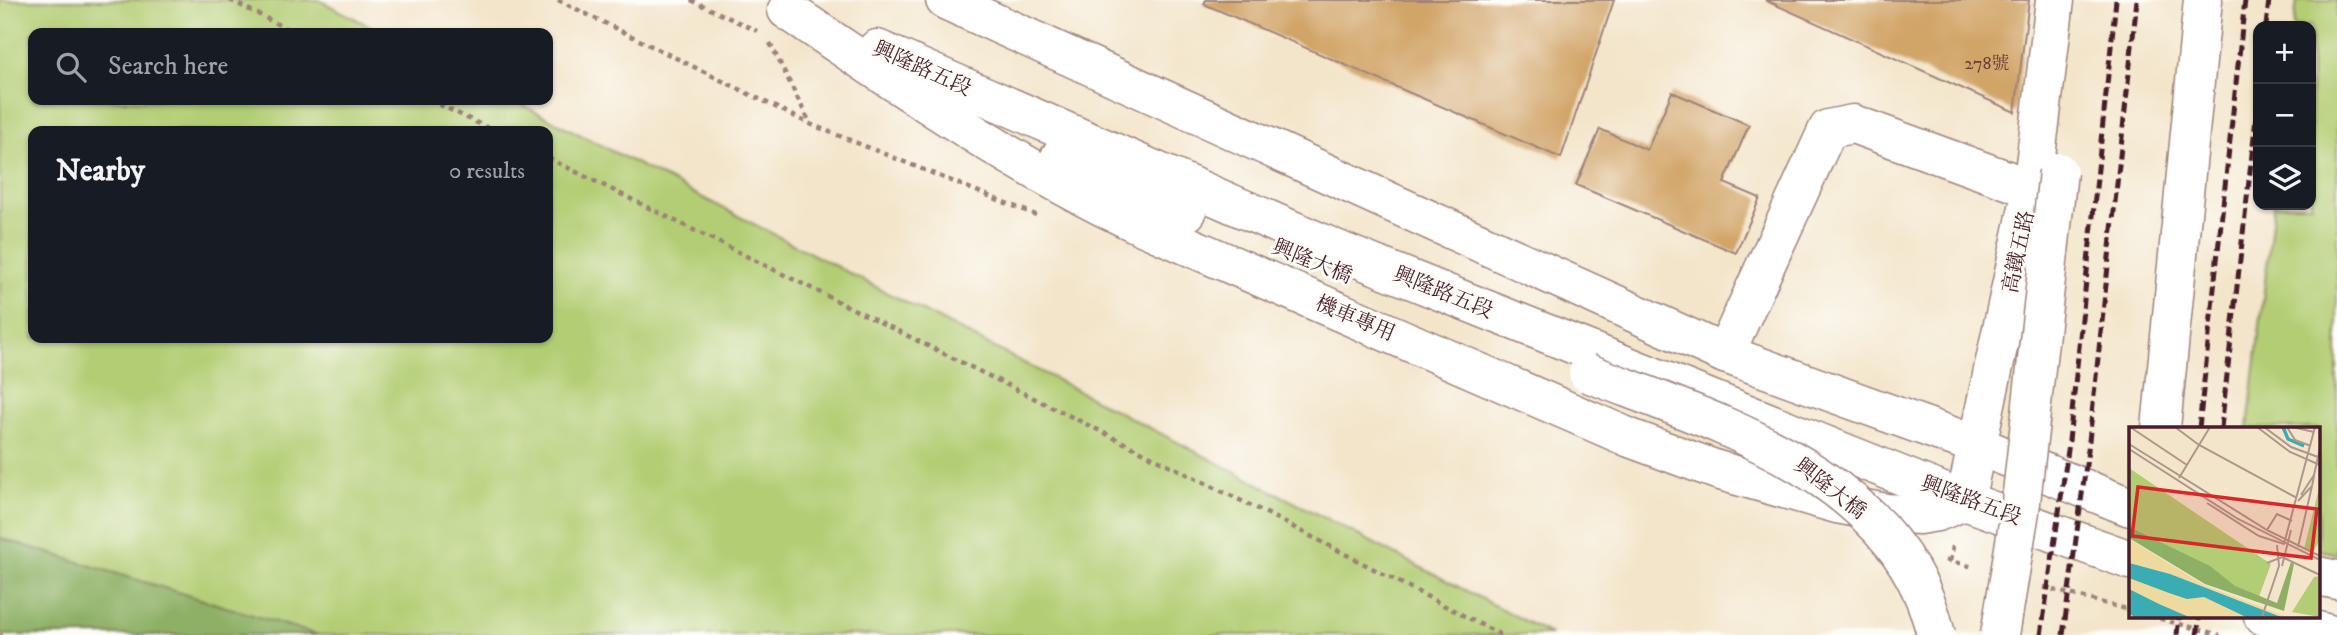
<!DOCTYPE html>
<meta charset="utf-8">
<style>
:root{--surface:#171b24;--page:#20242c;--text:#f1f3f6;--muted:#9ea1a6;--line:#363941}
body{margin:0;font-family:"IM FELL DW Pica","Noto Serif TC",serif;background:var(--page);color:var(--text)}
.controls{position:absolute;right:21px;top:21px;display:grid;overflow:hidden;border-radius:14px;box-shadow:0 2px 5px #0004}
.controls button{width:63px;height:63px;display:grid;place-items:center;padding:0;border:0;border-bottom:2px solid var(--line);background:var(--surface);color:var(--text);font:35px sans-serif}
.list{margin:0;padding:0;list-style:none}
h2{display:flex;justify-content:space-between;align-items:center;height:91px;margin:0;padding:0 28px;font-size:30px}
h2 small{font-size:23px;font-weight:400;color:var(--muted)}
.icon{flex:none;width:38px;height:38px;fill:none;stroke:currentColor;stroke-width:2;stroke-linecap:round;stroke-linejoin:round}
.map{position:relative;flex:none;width:2337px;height:635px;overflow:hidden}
.search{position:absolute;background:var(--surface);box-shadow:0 2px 5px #0004;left:28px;top:28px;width:525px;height:77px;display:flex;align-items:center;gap:18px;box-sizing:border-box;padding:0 24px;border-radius:14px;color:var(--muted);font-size:26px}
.panel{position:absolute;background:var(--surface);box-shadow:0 2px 5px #0004;left:28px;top:126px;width:525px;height:217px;border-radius:14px}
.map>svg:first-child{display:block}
.green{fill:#b2cd73;stroke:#7e764f;stroke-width:2;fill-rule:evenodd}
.forest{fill:#8db065;stroke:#6c6848;stroke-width:2}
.building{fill:#d1a467}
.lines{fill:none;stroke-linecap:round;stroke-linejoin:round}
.minor-casing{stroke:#9e827a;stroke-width:41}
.path{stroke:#9e827a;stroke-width:4.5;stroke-dasharray:5 5;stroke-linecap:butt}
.minor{stroke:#fff;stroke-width:38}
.rail{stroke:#4a1f2b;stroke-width:5;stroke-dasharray:10 5;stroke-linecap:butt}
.minor-bridge-casing{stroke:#9e827a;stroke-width:41;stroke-linecap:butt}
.minor-bridge{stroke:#fff;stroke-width:38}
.labels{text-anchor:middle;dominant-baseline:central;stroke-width:6;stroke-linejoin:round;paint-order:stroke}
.number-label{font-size:18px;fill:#6c403a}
.street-label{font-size:21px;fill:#4a1f2b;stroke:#fdfcf7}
.inset-river{fill:none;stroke:#3aacb3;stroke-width:3.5}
.inset-road{fill:none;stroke:#af968a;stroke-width:2}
.view{fill:#d62828;fill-opacity:0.15;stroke:#d62828;stroke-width:3.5}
.inset-edge{fill:none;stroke:#4a1f2b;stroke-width:3.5}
</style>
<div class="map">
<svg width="2337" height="635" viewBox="0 0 2337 635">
<rect width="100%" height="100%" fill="#fdfcf7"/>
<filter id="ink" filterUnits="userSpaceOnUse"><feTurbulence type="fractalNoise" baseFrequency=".0143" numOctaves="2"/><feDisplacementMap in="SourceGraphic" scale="14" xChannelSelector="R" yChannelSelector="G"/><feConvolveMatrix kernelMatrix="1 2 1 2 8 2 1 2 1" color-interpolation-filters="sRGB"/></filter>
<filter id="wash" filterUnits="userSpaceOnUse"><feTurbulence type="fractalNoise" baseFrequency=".00686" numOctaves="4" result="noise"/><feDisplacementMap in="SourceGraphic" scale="28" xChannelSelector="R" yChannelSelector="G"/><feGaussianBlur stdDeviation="1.57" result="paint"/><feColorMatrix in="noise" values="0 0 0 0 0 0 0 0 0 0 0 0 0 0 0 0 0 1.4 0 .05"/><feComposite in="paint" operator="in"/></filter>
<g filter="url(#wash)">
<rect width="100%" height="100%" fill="#f3e5ca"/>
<g class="green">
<path d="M 0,0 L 319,0 L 383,33 L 33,33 L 33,100 L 513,100 L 1552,635 L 0,635 ZM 33,131 L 548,131 L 548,338 L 33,338 Z"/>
<path d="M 2297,0 L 2337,0 L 2337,554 L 2318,550 L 2318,428 L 2248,428 L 2274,205 L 2311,205 L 2311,26 L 2294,26 Z"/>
</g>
<path class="forest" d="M 0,538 L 318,635 L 0,635 Z"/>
<g id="blocks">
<g class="building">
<path d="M 1206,0 L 1614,0 L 1561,158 L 1204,4 Z"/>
<path d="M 1765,0 L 2029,0 L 2015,112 Z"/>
<path d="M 1672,92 L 1749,125 L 1724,183 L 1760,198 L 1736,253 L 1576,185 L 1600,129 L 1647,150 Z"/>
</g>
</g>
</g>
<g filter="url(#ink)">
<use href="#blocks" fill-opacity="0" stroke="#9e827a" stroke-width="2"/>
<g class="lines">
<defs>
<g id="minor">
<path d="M 945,0 L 1725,354 L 1979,446 L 2130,507"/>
<path d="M 787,10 C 901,86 1015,167 1140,225 L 1630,438 L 1717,470 L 1837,504 L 1886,513 L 1919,515 L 1937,512 L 1965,501 L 2032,189 L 2055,0"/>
<path d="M 877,49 L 1340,251 L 1965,501 L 2130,560"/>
<path d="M 1060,157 L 1090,173 L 1187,212"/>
<path d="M 1725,354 L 1828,129 L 1853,124 L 2032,189"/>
<path d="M 2161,428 L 2203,0"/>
<path d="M 2318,576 L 2337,580"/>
<path d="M 2263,616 L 2333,635"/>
</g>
</defs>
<use href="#minor" class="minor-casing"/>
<g class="path">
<path d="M 230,0 L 295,33"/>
<path d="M 558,0 L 810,124 L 1036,215"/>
<path d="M 691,0 L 757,31"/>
<path d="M 770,43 L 810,123"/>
<path d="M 430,100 L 494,131"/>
<path d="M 548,158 L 1266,513 L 1501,635"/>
<path d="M 1946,560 L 1974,567"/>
<path d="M 1950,561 L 1954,542"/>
<path d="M 2043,587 L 2130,610"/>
<path d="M 2150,616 L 2220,635"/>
<path d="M 0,634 L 2,635"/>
</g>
<use href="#minor" class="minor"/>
<g class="rail">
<path d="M 2266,26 L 2269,0"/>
<path d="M 2199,428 L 2245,0"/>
<path d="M 2221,428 L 2258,101"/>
<path d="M 2041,635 L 2068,450 L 2116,0"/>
<path d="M 2063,635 L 2088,450 L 2137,0"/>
<path d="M 2177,635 L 2179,616"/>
<path d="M 2197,635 L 2200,616"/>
</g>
<defs>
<g id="minor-bridge">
<path d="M 1588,373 C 1719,424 1901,476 1936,635"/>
<path d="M 2000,635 L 2020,511 L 2058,172"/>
</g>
</defs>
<use href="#minor-bridge" class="minor-bridge-casing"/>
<use href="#minor-bridge" class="minor-bridge"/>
</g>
</g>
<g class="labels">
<g class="number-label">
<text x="1987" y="64">278號</text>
</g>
<g class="street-label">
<text transform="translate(922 69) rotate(24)">興隆路五段</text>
<text transform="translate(2019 252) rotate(-78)">高鐵五路</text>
<text transform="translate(1312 262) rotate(22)">興隆大橋</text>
<text transform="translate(1443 293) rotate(22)">興隆路五段</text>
<text transform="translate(1355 319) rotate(23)">機車專用</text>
<text transform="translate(1830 489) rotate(38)">興隆大橋</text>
<text transform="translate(1971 501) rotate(20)">興隆路五段</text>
</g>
</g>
<g transform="translate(2129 427)">
<rect width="191" height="191" fill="#f3e5ca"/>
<path d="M 0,41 L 142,137 L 128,175 L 0,107 ZM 191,57 L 191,113 L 184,125 L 175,122 ZM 191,149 L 191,190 L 163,185 L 185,150 Z" fill="#b2cd73"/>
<path d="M 0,100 L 81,139 L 106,159 L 148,176 L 162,135 L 165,137 L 155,184 L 76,157 L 0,111 Z" fill="#8db065"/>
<path d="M 0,112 L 75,158 L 158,190 L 0,190 Z" fill="#eeda9e"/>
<path d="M 0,136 L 41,147 L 152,190 L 117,190 L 75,170 L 58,172 L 40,166 L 0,151 ZM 0,162 L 30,177 L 60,190 L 5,190 L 0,186 Z" fill="#3aacb3"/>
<path class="inset-river" d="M 154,0 L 159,12 L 175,19"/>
<path class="inset-road" d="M 1,0 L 58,38M 46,0 L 70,18 L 168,71M 128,0 L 161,25 L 191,38M 135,0 L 162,20 L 189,30M 158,0 L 166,13 L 182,19M 163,0 L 185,5M 0,17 L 138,103 L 191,129M 0,22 L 109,92 L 191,133M 50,51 L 81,0M 172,68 L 185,48 L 191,21M 169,74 L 183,59 L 185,49M 78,76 L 130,109 L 155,117 L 186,0M 138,103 L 148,87 L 163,94M 169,120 L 183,59M 138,136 L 153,130 L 191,148M 153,139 L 162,103M 133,190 L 150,139 L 148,118"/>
<path class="view" d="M 9,60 L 188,82 L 182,131 L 3,109 Z"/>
<rect width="191" height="191" class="inset-edge"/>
</g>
</svg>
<div class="controls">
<button>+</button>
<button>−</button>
<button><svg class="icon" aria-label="layers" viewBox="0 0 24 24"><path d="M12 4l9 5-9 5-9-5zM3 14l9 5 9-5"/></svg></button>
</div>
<div class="search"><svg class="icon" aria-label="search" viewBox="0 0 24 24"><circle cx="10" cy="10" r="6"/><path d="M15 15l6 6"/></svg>Search here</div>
<section class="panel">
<h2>Nearby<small>0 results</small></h2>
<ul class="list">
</ul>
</section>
</div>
